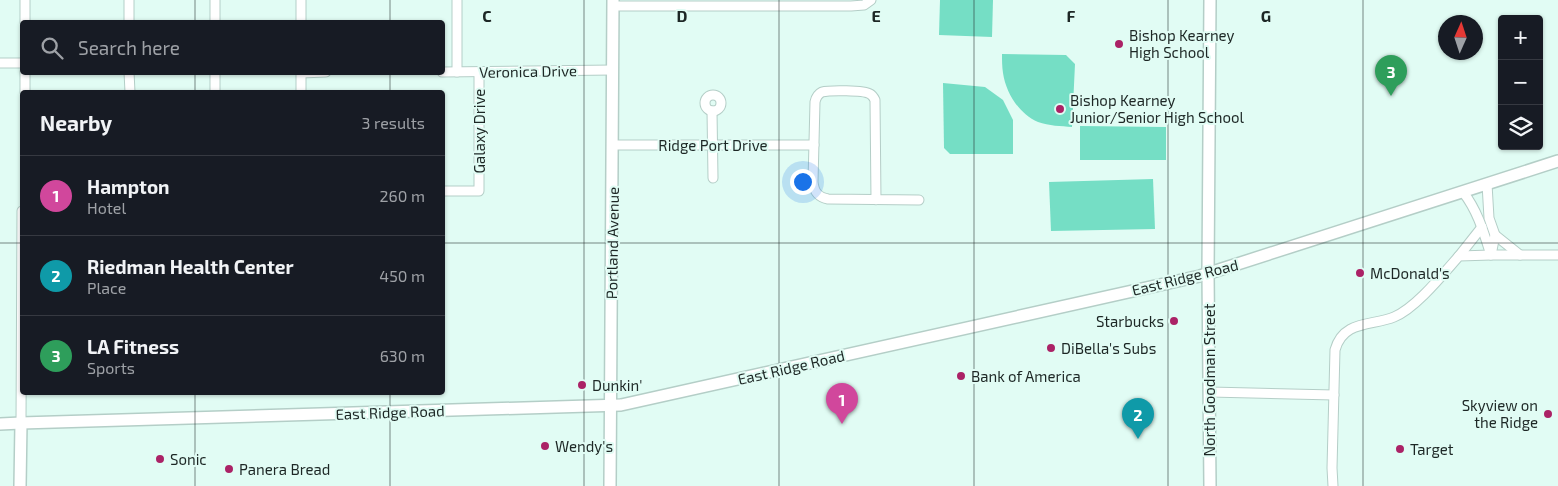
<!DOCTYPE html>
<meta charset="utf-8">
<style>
:root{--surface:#171b24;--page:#20242c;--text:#f1f3f6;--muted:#9ea1a6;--line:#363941;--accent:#d295b5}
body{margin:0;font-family:"Exo 2",sans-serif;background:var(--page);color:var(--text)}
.controls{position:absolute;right:15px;top:15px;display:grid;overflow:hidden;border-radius:5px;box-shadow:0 1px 4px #0004}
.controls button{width:45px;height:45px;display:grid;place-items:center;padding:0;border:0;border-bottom:1px solid var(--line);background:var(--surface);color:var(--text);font:25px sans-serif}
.compass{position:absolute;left:1438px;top:15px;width:45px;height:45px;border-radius:50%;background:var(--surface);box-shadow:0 1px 4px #0004;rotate:3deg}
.you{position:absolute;left:802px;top:181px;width:18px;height:18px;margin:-12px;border:4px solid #fff;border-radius:50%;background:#1a73e8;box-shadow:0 0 0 8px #1a73e833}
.badge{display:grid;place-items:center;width:32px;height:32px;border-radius:50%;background:var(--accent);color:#fff;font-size:16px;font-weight:700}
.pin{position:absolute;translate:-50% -41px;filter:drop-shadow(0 1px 2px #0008)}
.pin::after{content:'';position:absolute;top:26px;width:18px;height:15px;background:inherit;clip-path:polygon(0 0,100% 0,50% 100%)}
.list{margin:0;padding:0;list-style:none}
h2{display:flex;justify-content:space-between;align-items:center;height:65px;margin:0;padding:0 20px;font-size:21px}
h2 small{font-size:16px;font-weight:400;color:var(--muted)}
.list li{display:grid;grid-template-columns:32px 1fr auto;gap:15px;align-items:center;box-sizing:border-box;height:80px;padding:0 20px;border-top:1px solid var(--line)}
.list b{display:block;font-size:19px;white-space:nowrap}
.list p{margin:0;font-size:16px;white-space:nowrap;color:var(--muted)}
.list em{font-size:16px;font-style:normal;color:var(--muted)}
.icon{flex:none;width:28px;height:28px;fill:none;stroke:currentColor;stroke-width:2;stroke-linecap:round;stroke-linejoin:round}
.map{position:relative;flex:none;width:1558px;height:486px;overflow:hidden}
.search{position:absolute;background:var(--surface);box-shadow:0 1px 4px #0004;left:20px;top:20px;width:425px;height:55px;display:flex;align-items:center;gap:12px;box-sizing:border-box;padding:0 18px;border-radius:5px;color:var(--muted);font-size:19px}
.panel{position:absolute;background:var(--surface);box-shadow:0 1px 4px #0004;left:20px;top:90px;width:425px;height:305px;border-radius:5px}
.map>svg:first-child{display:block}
.green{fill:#75dec5}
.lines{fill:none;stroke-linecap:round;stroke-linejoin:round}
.minor-casing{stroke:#b4cec7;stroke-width:11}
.major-casing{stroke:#b4cec7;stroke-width:14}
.minor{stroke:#fff;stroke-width:9}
.major{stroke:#fff;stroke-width:11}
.grid{fill:none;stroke:#1d2725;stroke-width:1;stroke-opacity:0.55}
.poi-dot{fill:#ab2266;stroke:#e1fcf4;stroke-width:2}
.labels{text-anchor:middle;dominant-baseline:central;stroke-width:4;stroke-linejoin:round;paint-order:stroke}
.poi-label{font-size:15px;fill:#1d2725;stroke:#e1fcf4;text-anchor:start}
.street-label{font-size:15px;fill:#1d2725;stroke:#e1fcf4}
.grid-label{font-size:16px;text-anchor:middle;font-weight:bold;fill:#1d2725;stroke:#e1fcf4;stroke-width:4;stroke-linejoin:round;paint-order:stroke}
</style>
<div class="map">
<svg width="1558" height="486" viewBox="0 0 1558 486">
<rect width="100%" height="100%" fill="#e1fcf4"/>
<g class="green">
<path d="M 940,0 L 993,0 L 992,37 L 939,35 Z"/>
<path d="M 1002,54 L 1066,55 L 1075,64 L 1072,127 C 1061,126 1049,126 1038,122 C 1019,114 1006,93 1003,73 C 1002,67 1002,60 1002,54 Z"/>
<path d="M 943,83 L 985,87 L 1003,100 L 1013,120 L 1013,154 L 950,154 L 944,148 Z"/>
<path d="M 1080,126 L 1166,127 L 1166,160 L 1080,160 Z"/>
<path d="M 1153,179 L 1155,229 L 1051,231 L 1049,182 Z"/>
</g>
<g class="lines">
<defs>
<g id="minor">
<path d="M 25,0 L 25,22"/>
<path d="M 129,0 L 129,22"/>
<path d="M 215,0 L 215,22"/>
<path d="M 301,0 L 301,22"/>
<path d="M 457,0 L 457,72"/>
<path d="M 613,6 L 851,6 L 864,5 L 871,0"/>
<path d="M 0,63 L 22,63"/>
<path d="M 129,72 L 130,92"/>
<path d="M 215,72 L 215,92"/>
<path d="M 301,72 L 301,92"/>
<path d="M 442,72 L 613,70"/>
<path d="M 301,73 L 326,72"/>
<path d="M 25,92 L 25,72"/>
<circle cx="713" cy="103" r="8"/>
<path d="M 712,111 L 713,178"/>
<path d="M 612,145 L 814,145"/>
<path d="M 1487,184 L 1489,218 L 1495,235 L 1491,255"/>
<path d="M 442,191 L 479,191 L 479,72"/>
<path d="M 1463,192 C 1477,210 1483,230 1490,252"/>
<path d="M 876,200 L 875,100 C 874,98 872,95 870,94 C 864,90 829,90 822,92 C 818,94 816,97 815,102 L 813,182 C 814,192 818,197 828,199 L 919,200"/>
<path d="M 1495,235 L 1520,255"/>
<path d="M 1459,256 L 1482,227"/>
<path d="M 1210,392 L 1334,395"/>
<path d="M 21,423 L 22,211"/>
<path d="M 1333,486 L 1332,468 L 1335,350 C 1343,320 1372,326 1394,317 C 1416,308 1443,274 1459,256 L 1491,255 L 1558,255"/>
</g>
<g id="major">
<path d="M 0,424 L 21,423 L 621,405 L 1200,276 L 1558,161"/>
<path d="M 20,486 L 21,423"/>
<path d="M 610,486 L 613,0"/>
<path d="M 1210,486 L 1208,273 L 1210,0"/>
</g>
</defs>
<use href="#minor" class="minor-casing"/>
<use href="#major" class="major-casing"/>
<use href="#minor" class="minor"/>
<use href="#major" class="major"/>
</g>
<path class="grid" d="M 195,0 L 195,22M 390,0 L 390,22M 584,0 L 584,486M 779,0 L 779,486M 974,0 L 974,486M 1168,0 L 1168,486M 1363,0 L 1363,486M 195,72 L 195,92M 390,72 L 390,92M 0,243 L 22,243M 442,243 L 1558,243M 195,392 L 195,486M 390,392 L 390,486"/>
<g class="poi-dot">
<circle cx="1119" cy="44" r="5"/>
<circle cx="1060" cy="109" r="5"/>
<circle cx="1360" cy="273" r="5"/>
<circle cx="1174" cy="321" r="5"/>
<circle cx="1051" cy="348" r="5"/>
<circle cx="961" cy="376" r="5"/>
<circle cx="582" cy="385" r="5"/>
<circle cx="1548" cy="414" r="5"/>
<circle cx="545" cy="446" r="5"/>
<circle cx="1400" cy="449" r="5"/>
<circle cx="160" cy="459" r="5"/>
<circle cx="229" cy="469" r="5"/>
</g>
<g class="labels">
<g class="poi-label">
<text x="1129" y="35">Bishop Kearney<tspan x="1129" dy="17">High School</tspan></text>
<text x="1070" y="100">Bishop Kearney<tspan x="1070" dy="17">Junior/Senior High School</tspan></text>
<text x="1370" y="273">McDonald's</text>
<text x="1164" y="321" text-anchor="end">Starbucks</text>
<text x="1061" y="348">DiBella's Subs</text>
<text x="971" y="376">Bank of America</text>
<text x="592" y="385">Dunkin'</text>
<text x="1538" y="405" text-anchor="end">Skyview on<tspan x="1538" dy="17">the Ridge</tspan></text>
<text x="555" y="446">Wendy's</text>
<text x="1410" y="449">Target</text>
<text x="170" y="459">Sonic</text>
<text x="239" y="469">Panera Bread</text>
</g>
<g class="street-label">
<text transform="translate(528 71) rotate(-1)">Veronica Drive</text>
<text transform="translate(479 131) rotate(-90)">Galaxy Drive</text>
<text x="713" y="145">Ridge Port Drive</text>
<text transform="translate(612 243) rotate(-89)">Portland Avenue</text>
<text transform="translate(1185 277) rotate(-14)">East Ridge Road</text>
<text transform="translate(791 367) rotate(-13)">East Ridge Road</text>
<text transform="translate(1209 380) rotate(-90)">North Goodman Street</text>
<text transform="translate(390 412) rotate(-2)">East Ridge Road</text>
</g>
</g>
<g class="grid-label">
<text x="487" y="22">C</text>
<text x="682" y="22">D</text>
<text x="876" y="22">E</text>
<text x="1071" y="22">F</text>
<text x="1266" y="22">G</text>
</g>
</svg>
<div class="controls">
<button>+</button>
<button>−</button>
<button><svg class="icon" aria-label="layers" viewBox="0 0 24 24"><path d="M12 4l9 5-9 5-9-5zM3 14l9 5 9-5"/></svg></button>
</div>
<svg class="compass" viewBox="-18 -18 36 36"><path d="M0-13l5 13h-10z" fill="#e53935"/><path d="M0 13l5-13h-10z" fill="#9ea1a6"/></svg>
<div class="you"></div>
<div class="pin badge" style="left:842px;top:424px;background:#d1479c">1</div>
<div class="pin badge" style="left:1138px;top:439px;background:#0f9aa8">2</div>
<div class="pin badge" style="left:1391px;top:96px;background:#2e9e5b">3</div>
<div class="search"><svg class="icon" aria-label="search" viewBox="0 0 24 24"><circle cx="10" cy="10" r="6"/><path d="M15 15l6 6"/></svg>Search here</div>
<section class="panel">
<h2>Nearby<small>3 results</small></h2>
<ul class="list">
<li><span class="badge" style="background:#d1479c">1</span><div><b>Hampton</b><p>Hotel</p></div><em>260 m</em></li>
<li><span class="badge" style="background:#0f9aa8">2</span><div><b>Riedman Health Center</b><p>Place</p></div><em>450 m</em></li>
<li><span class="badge" style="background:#2e9e5b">3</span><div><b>LA Fitness</b><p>Sports</p></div><em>630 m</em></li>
</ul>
</section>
</div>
